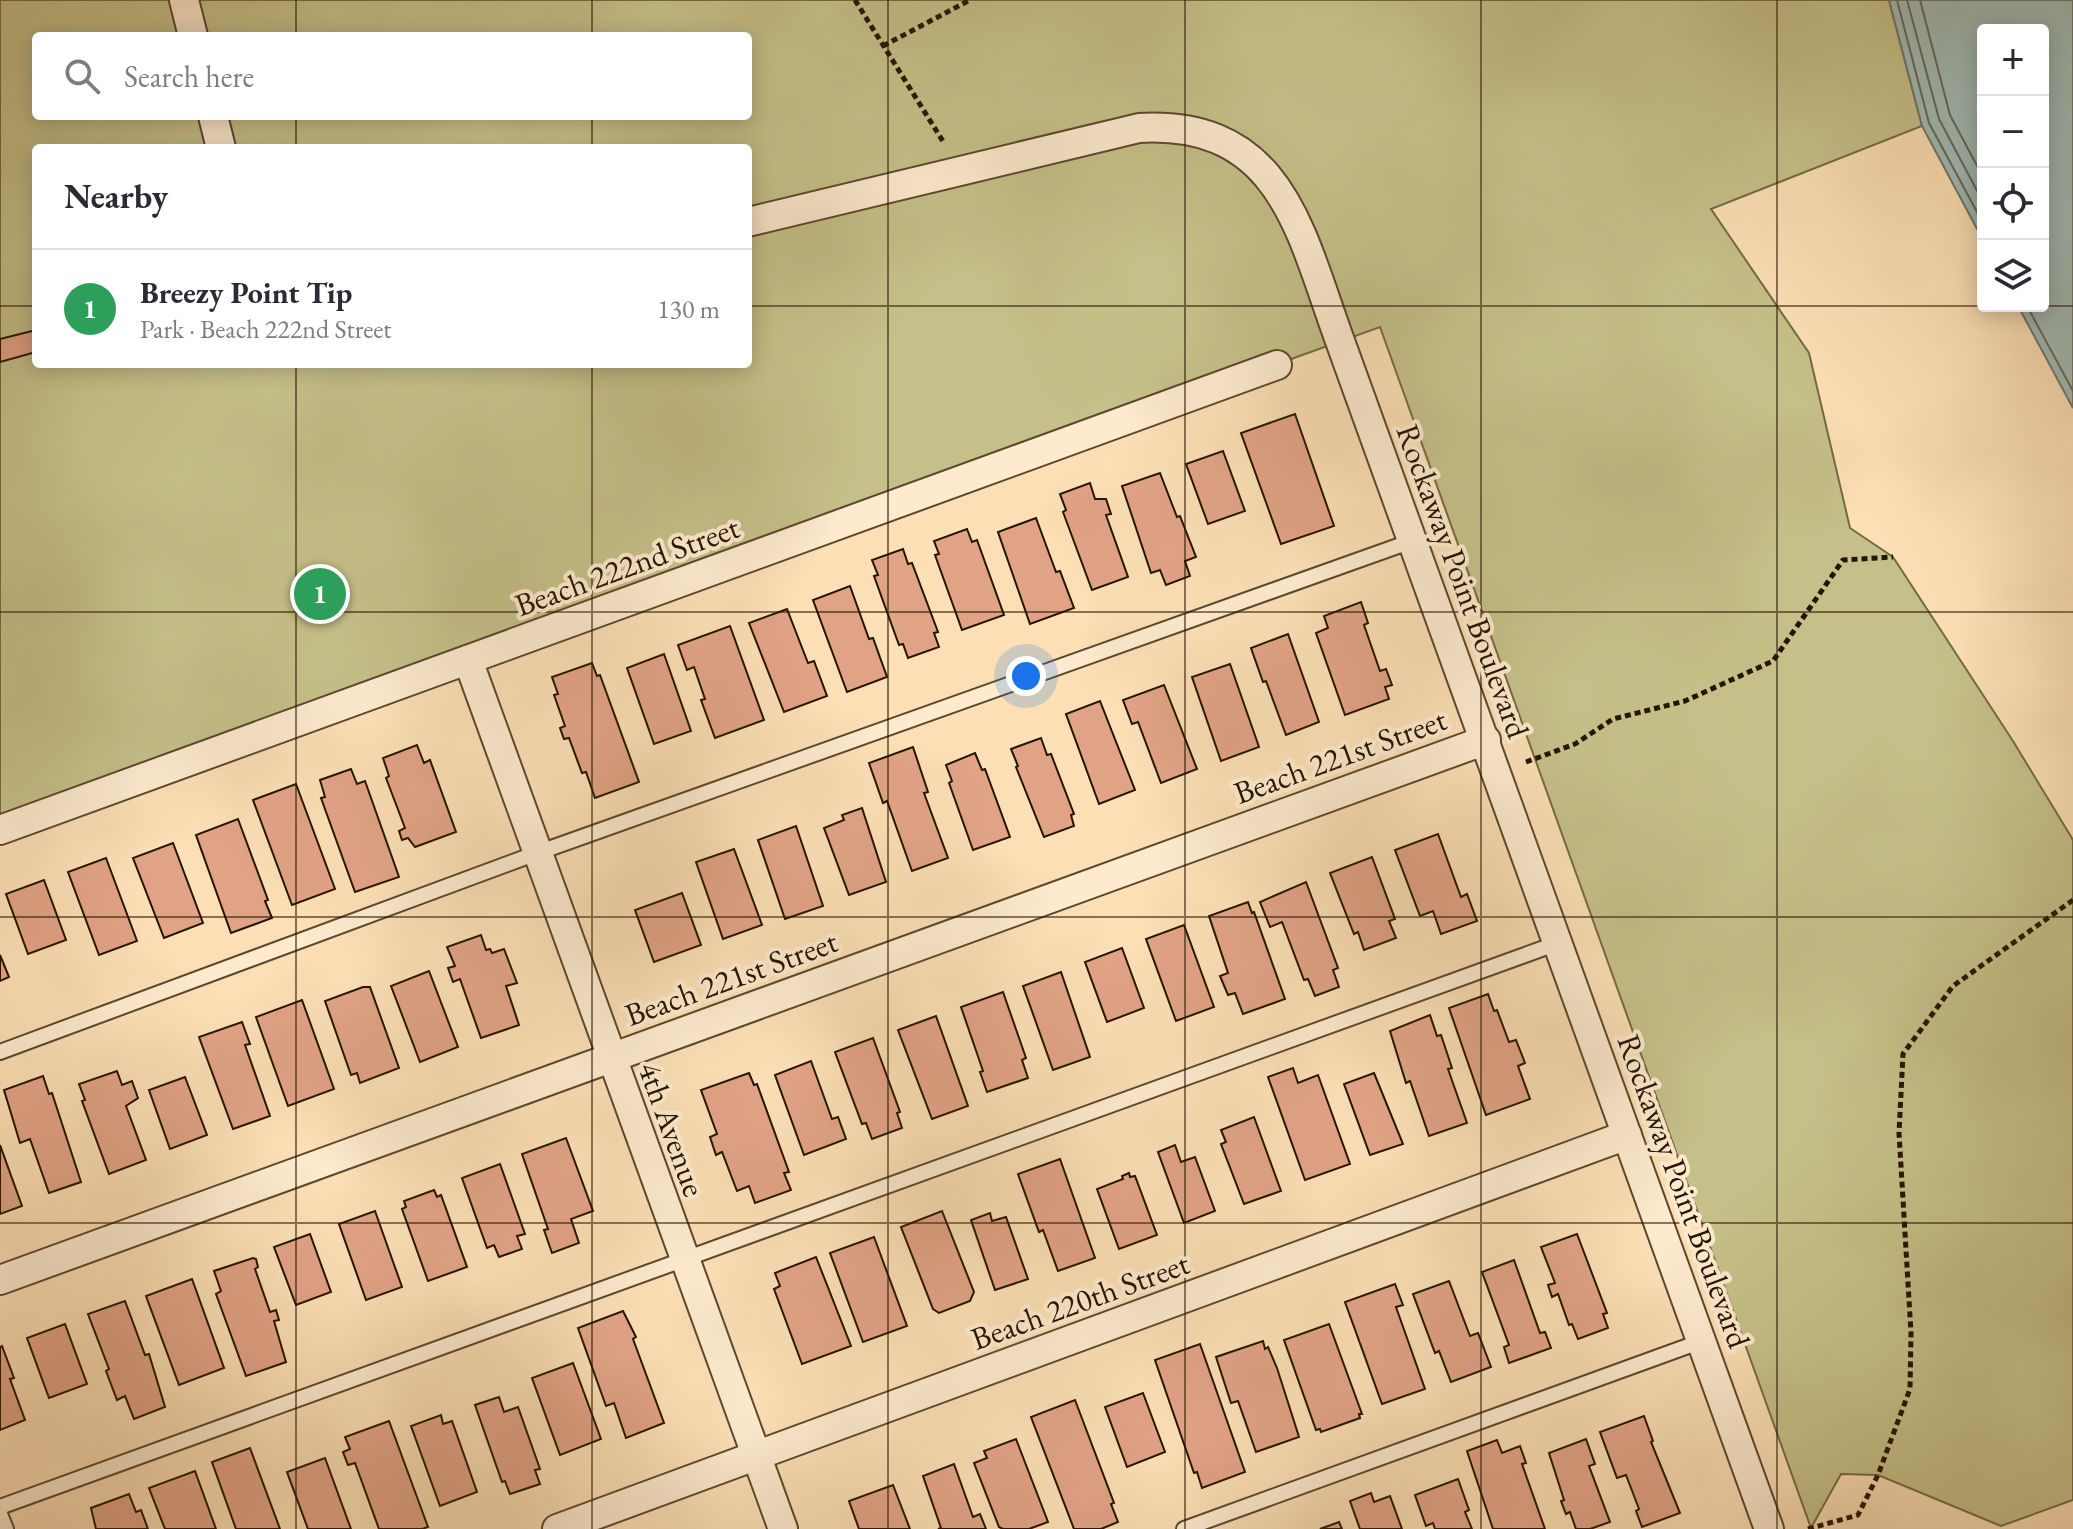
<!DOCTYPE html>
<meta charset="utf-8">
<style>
:root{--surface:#fff;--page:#f7f7f7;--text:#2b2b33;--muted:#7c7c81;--line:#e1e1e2;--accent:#db2777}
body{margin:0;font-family:"EB Garamond",serif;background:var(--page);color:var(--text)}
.controls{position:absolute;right:24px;top:24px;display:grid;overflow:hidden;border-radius:8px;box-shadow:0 4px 20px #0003}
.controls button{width:72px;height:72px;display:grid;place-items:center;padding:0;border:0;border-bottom:2px solid var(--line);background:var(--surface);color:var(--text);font:40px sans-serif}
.you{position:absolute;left:1026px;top:676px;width:28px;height:28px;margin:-20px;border:6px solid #fff;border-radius:50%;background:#1a73e8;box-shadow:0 0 0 12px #1a73e833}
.badge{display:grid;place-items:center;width:52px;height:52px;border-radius:50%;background:var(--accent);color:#fff;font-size:26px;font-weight:700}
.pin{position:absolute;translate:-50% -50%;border:4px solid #fff;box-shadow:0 2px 8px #0006}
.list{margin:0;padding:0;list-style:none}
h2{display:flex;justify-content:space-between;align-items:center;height:104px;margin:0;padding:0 32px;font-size:34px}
h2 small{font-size:26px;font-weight:400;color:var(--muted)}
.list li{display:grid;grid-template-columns:52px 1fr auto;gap:24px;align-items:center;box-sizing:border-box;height:120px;padding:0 32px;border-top:2px solid var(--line)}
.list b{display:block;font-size:30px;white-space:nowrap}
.list p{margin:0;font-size:26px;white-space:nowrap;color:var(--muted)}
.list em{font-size:26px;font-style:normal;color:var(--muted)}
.icon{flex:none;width:44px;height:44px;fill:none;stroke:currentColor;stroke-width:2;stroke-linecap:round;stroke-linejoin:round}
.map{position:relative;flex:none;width:2073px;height:1529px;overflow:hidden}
.search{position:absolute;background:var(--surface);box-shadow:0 4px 20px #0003;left:32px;top:32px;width:720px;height:88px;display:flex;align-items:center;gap:20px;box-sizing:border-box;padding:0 28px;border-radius:8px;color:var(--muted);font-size:30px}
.panel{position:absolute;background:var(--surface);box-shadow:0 4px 20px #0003;left:32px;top:144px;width:720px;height:224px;border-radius:8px}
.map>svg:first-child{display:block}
.green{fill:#c5c089;stroke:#766a44;stroke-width:2;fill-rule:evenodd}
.water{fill:#a1bbb6;stroke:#70786d;stroke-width:2}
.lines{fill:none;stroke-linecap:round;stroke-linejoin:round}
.shore{stroke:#64685b;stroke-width:2}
.building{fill:#e1a386;stroke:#271400;stroke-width:2}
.lane-casing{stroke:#5c472d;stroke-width:18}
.street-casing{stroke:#5c472d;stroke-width:32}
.path{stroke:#271400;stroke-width:5;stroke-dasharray:6 4;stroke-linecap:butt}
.lane{stroke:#fdeacf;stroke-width:14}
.street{stroke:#fdeacf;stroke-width:28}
.grid{fill:none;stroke:#271400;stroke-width:2;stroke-opacity:0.55}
.labels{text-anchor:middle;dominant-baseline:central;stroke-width:8;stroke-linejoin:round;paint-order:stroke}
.street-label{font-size:32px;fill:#271400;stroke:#fdeacf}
</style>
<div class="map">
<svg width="2073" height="1529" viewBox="0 0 2073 1529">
<rect width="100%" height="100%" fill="#fcdfb5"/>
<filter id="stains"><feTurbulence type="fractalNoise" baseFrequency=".0025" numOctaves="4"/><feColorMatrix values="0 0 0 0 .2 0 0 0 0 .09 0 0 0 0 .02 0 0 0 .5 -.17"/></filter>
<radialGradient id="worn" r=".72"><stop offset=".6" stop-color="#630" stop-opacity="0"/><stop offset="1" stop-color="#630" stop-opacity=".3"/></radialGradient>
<path class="green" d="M 0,0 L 1889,0 L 1922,126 L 1711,209 L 1809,353 L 1850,528 L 1893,557 L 2013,741 L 2073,840 L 2073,1500 L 2001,1526 L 1878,1475 L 1841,1474 L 1811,1528 L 1380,327 L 0,824 ZM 36,36 L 748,36 L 748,116 L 36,116 ZM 36,148 L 748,148 L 748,364 L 36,364 Z"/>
<path class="water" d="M 1889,0 L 2073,0 L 2073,408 L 2018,306 L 2043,306 L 2043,30 L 1983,30 L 1983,240 L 1922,126 Z"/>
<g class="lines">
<g class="shore">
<path d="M 1897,0 L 1929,123 L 1983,223"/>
<path d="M 1907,0 L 1939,119 L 1983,202"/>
<path d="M 1920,0 L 1950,115 L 1983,177"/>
<path d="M 2027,306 L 2073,391"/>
</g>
</g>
<g class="building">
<path d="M 36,330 L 36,352 L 0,362 L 0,339 Z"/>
<path d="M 1295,414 L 1334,526 L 1281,544 L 1241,433 Z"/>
<path d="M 1223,451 L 1245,511 L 1208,524 L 1186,464 Z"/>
<path d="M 1160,473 L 1177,517 L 1180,516 L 1196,557 L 1185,561 L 1190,576 L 1166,585 L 1160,570 L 1151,573 L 1122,486 Z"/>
<path d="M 1090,483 L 1095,499 L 1106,499 L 1111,514 L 1106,515 L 1128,577 L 1092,590 L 1063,512 L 1066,510 L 1060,494 Z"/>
<path d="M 1036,518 L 1056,572 L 1060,571 L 1074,608 L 1030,624 L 998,532 Z"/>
<path d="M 967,529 L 972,542 L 977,540 L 1004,615 L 962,630 L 935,555 L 939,554 L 934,541 Z"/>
<path d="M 903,549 L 908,564 L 912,563 L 938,632 L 934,633 L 939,647 L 908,658 L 903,644 L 899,645 L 874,576 L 878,575 L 872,560 Z"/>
<path d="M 850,586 L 869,639 L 873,638 L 887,677 L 847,692 L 813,600 Z"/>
<path d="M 1361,602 L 1368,623 L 1364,625 L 1380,671 L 1386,669 L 1392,685 L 1385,687 L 1389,699 L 1345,715 L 1316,633 L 1328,628 L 1324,616 Z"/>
<path d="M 787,609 L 808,663 L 814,661 L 827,696 L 784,712 L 749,623 Z"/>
<path d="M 730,626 L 764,720 L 715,738 L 701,700 L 705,699 L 694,667 L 687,670 L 678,645 Z"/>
<path d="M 1288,634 L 1319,722 L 1286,735 L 1266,681 L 1263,682 L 1251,648 Z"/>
<path d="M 664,654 L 691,731 L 654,744 L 627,668 Z"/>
<path d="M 592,663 L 597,676 L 600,675 L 639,782 L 595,798 L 586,772 L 582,773 L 569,738 L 564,739 L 560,728 L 565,726 L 554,695 L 558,694 L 552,677 Z"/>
<path d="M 1230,664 L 1259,747 L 1221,761 L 1192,677 Z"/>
<path d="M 1164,685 L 1197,769 L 1161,783 L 1138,722 L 1132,724 L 1123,700 Z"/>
<path d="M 1100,701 L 1135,790 L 1099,804 L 1066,714 Z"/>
<path d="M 1041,738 L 1047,755 L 1051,754 L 1074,814 L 1071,815 L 1074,826 L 1044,837 L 1016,767 L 1018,766 L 1011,749 Z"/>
<path d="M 417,745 L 424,763 L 430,760 L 456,832 L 415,847 L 408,838 L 402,840 L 399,831 L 405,828 L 386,778 L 389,776 L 383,758 Z"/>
<path d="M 913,747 L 928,792 L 924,793 L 948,858 L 912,871 L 887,801 L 883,803 L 869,763 Z"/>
<path d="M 975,753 L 982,770 L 985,769 L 1010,837 L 973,850 L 949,783 L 952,781 L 946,765 Z"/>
<path d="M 351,769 L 357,784 L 365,781 L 399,877 L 355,892 L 321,798 L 325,797 L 320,780 Z"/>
<path d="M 296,784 L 335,889 L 292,905 L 253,800 Z"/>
<path d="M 862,808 L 886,882 L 849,895 L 824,828 L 844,820 L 842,815 Z"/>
<path d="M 238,819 L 268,900 L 265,901 L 272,918 L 231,933 L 196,835 Z"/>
<path d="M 796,826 L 823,906 L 785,919 L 758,840 Z"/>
<path d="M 1438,834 L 1461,897 L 1467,894 L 1477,921 L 1441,934 L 1433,911 L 1420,916 L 1395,850 Z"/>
<path d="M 173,843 L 203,923 L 164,938 L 133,858 Z"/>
<path d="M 734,849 L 762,925 L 723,939 L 696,862 Z"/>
<path d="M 1372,857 L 1395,919 L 1389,921 L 1396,938 L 1364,950 L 1358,932 L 1354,934 L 1330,873 Z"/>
<path d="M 106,858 L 137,941 L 99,955 L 68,872 Z"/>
<path d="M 44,880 L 66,940 L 28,954 L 6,894 Z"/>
<path d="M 1306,882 L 1338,968 L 1333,970 L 1339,987 L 1315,996 L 1308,979 L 1304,980 L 1282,922 L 1270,927 L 1260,902 Z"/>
<path d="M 682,893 L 701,945 L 654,962 L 635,910 Z"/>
<path d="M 1248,902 L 1252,913 L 1254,912 L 1285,999 L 1243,1014 L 1235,993 L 1228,995 L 1220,976 L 1228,973 L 1209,916 Z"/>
<path d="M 1184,925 L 1214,1007 L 1176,1021 L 1146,939 Z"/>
<path d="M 481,935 L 486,950 L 490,949 L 492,953 L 504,949 L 517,983 L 506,986 L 519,1025 L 481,1038 L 460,979 L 453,982 L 448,968 L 455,966 L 447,947 Z"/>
<path d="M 1122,948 L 1144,1008 L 1107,1022 L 1085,962 Z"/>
<path d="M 0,955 L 9,977 L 0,981 Z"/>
<path d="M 429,971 L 458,1047 L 420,1062 L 391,986 Z"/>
<path d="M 1061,972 L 1090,1057 L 1053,1070 L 1023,986 Z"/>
<path d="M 363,987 L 370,987 L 399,1068 L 360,1083 L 357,1073 L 351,1075 L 325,1001 Z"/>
<path d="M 1003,992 L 1026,1058 L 1022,1060 L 1028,1078 L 987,1092 L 980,1072 L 983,1071 L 961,1007 Z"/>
<path d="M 1488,994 L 1494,1011 L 1497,1010 L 1509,1042 L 1516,1040 L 1525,1063 L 1518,1066 L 1530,1099 L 1486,1115 L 1449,1008 Z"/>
<path d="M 302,1000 L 334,1089 L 288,1106 L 256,1017 Z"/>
<path d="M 1430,1015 L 1437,1036 L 1441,1035 L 1452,1068 L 1448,1069 L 1467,1123 L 1429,1136 L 1410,1081 L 1406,1083 L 1390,1031 Z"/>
<path d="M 936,1016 L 968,1106 L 932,1119 L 898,1030 Z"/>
<path d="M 242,1022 L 250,1044 L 245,1045 L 270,1116 L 233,1129 L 199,1037 Z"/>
<path d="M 873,1038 L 900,1112 L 897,1113 L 902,1128 L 872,1139 L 866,1123 L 862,1124 L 835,1052 Z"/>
<path d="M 811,1061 L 832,1119 L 838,1117 L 846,1139 L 804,1155 L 775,1075 Z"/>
<path d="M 1293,1068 L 1298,1083 L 1318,1075 L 1350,1164 L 1305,1180 L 1268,1077 Z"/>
<path d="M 117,1071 L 122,1085 L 132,1081 L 138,1098 L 126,1106 L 146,1160 L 109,1174 L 82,1101 L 85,1100 L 79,1084 Z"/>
<path d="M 749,1073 L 754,1085 L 757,1084 L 789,1172 L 784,1173 L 791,1190 L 755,1203 L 749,1186 L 737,1191 L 722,1152 L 716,1155 L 710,1137 L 717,1134 L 701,1090 Z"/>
<path d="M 1374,1073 L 1403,1144 L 1370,1155 L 1344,1084 Z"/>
<path d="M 43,1076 L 49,1094 L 52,1093 L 81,1182 L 49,1193 L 30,1139 L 20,1143 L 4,1090 Z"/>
<path d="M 185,1077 L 207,1135 L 170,1149 L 149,1090 Z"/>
<path d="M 1254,1117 L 1281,1191 L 1244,1204 L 1221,1144 L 1226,1142 L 1221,1130 Z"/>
<path d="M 566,1138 L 593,1211 L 571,1219 L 579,1243 L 552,1253 L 544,1230 L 548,1229 L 522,1154 Z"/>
<path d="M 0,1145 L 22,1206 L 0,1214 Z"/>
<path d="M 1175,1145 L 1181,1162 L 1195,1157 L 1215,1211 L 1184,1223 L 1158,1152 Z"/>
<path d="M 1060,1159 L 1095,1258 L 1058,1271 L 1043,1230 L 1039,1232 L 1018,1174 Z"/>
<path d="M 500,1164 L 525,1234 L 517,1236 L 522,1249 L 499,1257 L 494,1245 L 487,1248 L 462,1178 Z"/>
<path d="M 1129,1173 L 1130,1177 L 1135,1176 L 1157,1235 L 1119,1249 L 1097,1189 L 1123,1179 L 1122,1176 Z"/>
<path d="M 434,1190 L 437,1197 L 441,1195 L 467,1267 L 428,1281 L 402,1209 L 406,1207 L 404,1201 Z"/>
<path d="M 375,1211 L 402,1287 L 366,1300 L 339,1224 Z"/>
<path d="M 942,1211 L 974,1292 L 970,1301 L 939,1313 L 933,1309 L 901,1227 Z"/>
<path d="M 990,1213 L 992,1221 L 1006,1217 L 1028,1279 L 995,1290 L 971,1220 Z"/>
<path d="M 310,1234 L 331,1292 L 296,1305 L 274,1247 Z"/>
<path d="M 1577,1234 L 1607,1313 L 1603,1314 L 1608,1328 L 1578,1339 L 1572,1324 L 1569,1325 L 1558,1294 L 1552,1297 L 1548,1285 L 1555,1283 L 1541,1247 Z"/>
<path d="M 874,1237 L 907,1326 L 863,1342 L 830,1253 Z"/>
<path d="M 816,1257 L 851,1346 L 802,1364 L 774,1289 L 780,1286 L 775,1273 Z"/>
<path d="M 253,1258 L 256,1259 L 258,1267 L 255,1269 L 270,1312 L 276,1310 L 279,1320 L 274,1321 L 286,1362 L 246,1376 L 216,1294 L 221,1291 L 214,1271 Z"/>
<path d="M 1514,1260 L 1540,1333 L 1545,1332 L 1551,1348 L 1509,1363 L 1504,1347 L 1509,1345 L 1482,1272 Z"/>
<path d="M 192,1279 L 224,1368 L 179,1385 L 146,1296 Z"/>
<path d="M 1449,1281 L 1470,1336 L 1478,1333 L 1491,1367 L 1451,1382 L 1439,1351 L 1435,1353 L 1413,1294 Z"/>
<path d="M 1395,1284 L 1403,1305 L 1396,1307 L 1425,1389 L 1382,1404 L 1345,1302 Z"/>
<path d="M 125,1301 L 145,1355 L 149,1354 L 165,1407 L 134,1419 L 125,1396 L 117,1400 L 106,1371 L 109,1369 L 88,1314 Z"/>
<path d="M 623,1311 L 636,1337 L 633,1339 L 664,1423 L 626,1438 L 614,1403 L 606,1406 L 578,1328 Z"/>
<path d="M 65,1324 L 87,1384 L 49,1398 L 27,1338 Z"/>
<path d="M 1329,1324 L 1362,1414 L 1359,1414 L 1360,1418 L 1321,1432 L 1320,1429 L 1316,1430 L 1284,1340 Z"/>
<path d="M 1263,1341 L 1265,1349 L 1268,1347 L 1277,1368 L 1299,1437 L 1256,1452 L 1238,1401 L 1231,1403 L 1216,1357 Z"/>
<path d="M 1200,1344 L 1245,1472 L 1202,1488 L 1197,1472 L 1194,1473 L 1155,1360 Z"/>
<path d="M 2,1346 L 14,1378 L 10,1379 L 25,1420 L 0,1430 L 0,1347 Z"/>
<path d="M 573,1363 L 601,1439 L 560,1455 L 532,1378 Z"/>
<path d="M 1143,1393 L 1165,1452 L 1127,1467 L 1105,1407 Z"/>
<path d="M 499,1397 L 504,1412 L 518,1407 L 540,1469 L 535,1470 L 540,1484 L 510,1494 L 505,1481 L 502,1482 L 475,1405 Z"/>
<path d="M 1075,1400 L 1114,1503 L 1111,1504 L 1118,1522 L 1101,1529 L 1074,1529 L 1031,1417 Z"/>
<path d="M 441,1415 L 443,1424 L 452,1421 L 477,1492 L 440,1506 L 411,1426 Z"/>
<path d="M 1644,1416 L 1653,1441 L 1651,1442 L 1680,1513 L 1642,1527 L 1636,1511 L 1639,1509 L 1626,1475 L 1617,1478 L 1600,1432 Z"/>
<path d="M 389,1421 L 428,1527 L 422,1529 L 379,1529 L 355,1463 L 348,1465 L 343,1452 L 350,1449 L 345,1437 Z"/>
<path d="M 1016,1439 L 1048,1522 L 1029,1529 L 1003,1529 L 999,1527 L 974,1463 L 987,1458 L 984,1451 Z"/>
<path d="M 1586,1439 L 1595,1464 L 1589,1466 L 1610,1522 L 1590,1529 L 1576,1529 L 1570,1512 L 1566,1514 L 1561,1501 L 1564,1500 L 1549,1453 Z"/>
<path d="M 1497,1440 L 1502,1453 L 1520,1446 L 1526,1463 L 1522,1464 L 1545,1529 L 1493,1529 L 1467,1451 Z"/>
<path d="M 250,1448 L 280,1529 L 236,1529 L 212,1462 Z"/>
<path d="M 325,1458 L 351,1529 L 308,1529 L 287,1472 Z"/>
<path d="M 954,1464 L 973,1517 L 980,1514 L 986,1529 L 938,1529 L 941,1528 L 923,1476 Z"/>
<path d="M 195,1471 L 216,1529 L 165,1529 L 149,1488 Z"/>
<path d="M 1458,1479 L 1469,1510 L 1465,1512 L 1472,1529 L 1435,1529 L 1433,1523 L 1426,1526 L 1415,1495 Z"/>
<path d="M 893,1485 L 910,1529 L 859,1529 L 849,1501 Z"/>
<path d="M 1371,1493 L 1374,1502 L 1390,1496 L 1402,1529 L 1360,1529 L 1350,1501 Z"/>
<path d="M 129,1494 L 136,1512 L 141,1510 L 148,1529 L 96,1529 L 91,1508 Z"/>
<path d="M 1339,1522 L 1342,1529 L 1320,1529 Z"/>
</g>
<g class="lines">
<defs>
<g id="lane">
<path d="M 0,1052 L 537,853 L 1412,541"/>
<path d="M 0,1507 L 1558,943"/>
<path d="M 0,1514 L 6,1529"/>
<path d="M 1184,1529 L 1702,1341"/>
</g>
<g id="street">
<path d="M 184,0 L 193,36"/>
<path d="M 213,116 L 221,148"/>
<path d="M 748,222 L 1139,128 C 1282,120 1300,232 1340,341 L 1769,1529"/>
<path d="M 468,660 L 783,1529"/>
<path d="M 0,830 L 1277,365"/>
<path d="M 0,1280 L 1486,740"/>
<path d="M 557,1529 L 1627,1135"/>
</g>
</defs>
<use href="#lane" class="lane-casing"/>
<use href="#street" class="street-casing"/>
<g class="path">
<path d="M 855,0 L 944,143"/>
<path d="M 883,46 L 970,0"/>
<path d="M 1526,762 L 1575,744 L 1613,719 L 1685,701 L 1773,661 L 1843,560 L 1893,557"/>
<path d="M 1808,1529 L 1858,1515 L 1878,1475 L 1910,1389 L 1911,1333 L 1899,1133 L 1903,1054 L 1953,986 L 2073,900"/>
</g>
<use href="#lane" class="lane"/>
<use href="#street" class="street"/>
</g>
<path class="grid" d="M 296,0 L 296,36M 592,0 L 592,36M 888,0 L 888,1529M 1185,0 L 1185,1529M 1481,0 L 1481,1529M 1777,0 L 1777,1529M 296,116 L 296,148M 592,116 L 592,148M 0,306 L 36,306M 748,306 L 1983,306M 2043,306 L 2073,306M 296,364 L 296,1529M 592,364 L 592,1529M 0,612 L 2073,612M 0,917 L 2073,917M 0,1223 L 2073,1223"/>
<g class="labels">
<g class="street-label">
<text transform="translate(627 566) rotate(-20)">Beach 222nd Street</text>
<text transform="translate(1463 581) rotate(70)">Rockaway Point Boulevard</text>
<text transform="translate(1340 756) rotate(-20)">Beach 221st Street</text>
<text transform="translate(731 978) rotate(-20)">Beach 221st Street</text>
<text transform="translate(672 1129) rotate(70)">4th Avenue</text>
<text transform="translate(1684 1191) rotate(70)">Rockaway Point Boulevard</text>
<text transform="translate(1080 1301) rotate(-20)">Beach 220th Street</text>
</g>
</g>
<rect width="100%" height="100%" filter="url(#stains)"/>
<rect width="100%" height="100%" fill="url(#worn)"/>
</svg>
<div class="controls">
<button>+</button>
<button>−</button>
<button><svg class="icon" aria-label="locate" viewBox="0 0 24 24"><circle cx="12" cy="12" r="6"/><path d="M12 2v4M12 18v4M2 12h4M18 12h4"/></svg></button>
<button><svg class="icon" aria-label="layers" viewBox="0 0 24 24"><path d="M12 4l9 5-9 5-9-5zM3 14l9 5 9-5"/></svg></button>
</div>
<div class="you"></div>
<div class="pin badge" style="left:320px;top:594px;background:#2e9e5b">1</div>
<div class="search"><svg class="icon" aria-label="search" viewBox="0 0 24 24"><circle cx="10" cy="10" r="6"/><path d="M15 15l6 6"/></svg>Search here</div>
<section class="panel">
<h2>Nearby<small></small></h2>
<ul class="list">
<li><span class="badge" style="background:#2e9e5b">1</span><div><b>Breezy Point Tip</b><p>Park · Beach 222nd Street</p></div><em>130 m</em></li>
</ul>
</section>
</div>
